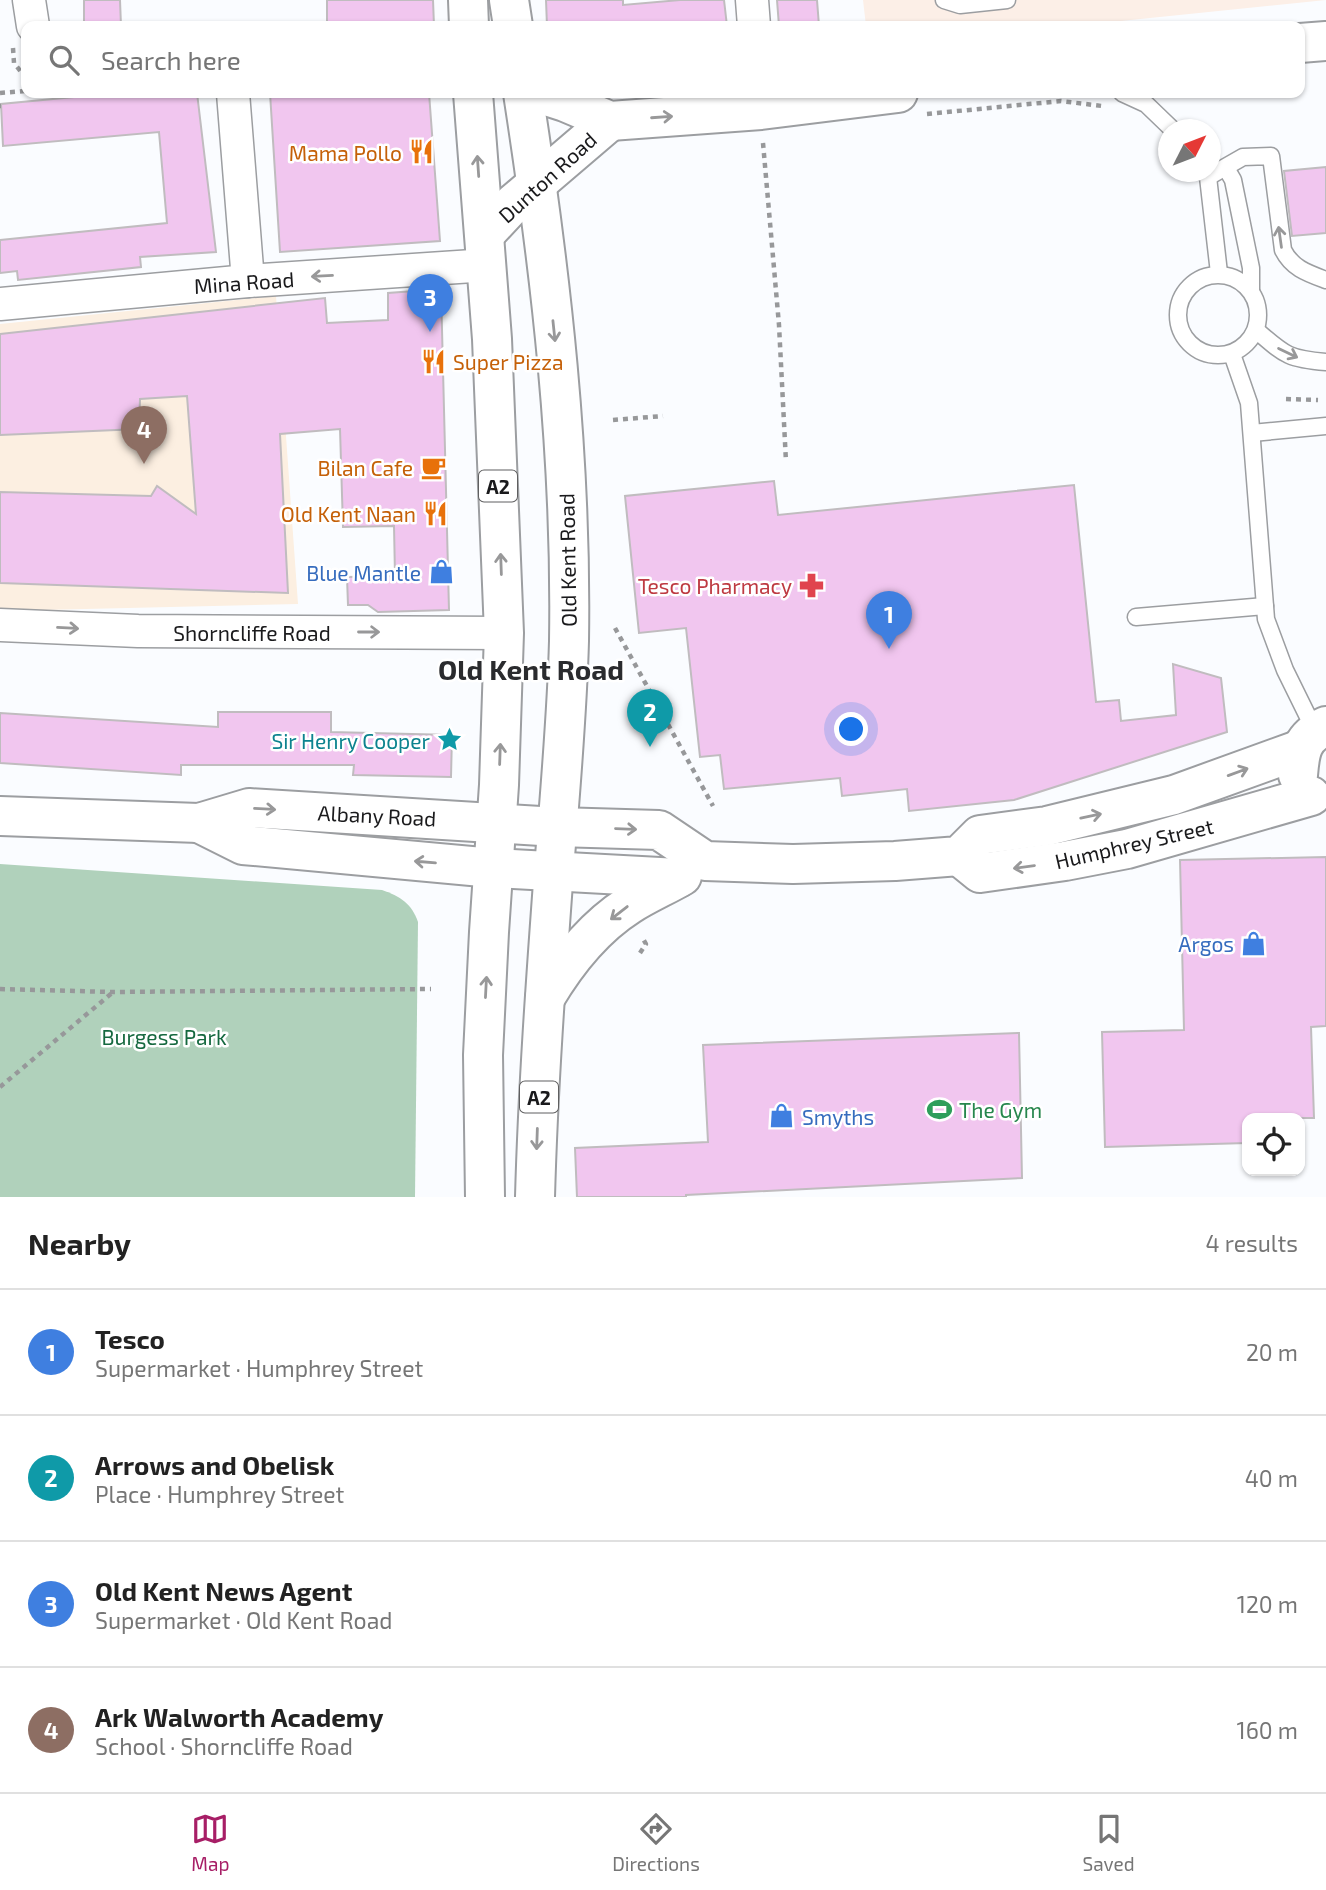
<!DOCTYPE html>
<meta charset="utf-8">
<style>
:root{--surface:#fff;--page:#f2f2f2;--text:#222;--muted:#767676;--line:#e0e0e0;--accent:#a71e66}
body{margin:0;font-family:"Exo 2",sans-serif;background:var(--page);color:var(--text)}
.controls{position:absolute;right:21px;bottom:21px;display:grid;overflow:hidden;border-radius:14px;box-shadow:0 2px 5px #0004}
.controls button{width:63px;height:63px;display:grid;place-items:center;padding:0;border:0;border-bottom:2px solid var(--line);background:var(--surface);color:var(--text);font:35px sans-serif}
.compass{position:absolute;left:1158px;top:119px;width:63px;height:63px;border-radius:50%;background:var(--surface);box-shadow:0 2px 5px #0004;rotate:48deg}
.you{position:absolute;left:852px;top:730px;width:24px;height:24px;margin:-18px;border:5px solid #fff;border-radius:50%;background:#1a73e8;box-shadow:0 0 0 10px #1a73e833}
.badge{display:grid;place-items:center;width:46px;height:46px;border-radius:50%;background:var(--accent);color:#fff;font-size:23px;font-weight:700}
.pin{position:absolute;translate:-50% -58px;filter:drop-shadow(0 2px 4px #0008)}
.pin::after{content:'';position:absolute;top:37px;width:24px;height:21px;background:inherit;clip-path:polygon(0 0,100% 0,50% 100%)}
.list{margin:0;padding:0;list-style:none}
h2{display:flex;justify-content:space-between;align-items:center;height:91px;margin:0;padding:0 28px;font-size:30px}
h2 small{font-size:23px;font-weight:400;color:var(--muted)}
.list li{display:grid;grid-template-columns:46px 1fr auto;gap:21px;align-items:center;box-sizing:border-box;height:126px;padding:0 28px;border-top:2px solid var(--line)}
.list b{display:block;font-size:26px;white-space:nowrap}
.list p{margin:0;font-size:23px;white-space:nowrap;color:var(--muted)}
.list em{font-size:23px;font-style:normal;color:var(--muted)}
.icon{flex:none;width:38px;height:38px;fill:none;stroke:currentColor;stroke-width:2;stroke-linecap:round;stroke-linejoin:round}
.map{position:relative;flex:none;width:1326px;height:1197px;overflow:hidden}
.search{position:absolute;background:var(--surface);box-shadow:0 2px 5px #0004;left:21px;right:21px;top:21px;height:77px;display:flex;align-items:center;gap:18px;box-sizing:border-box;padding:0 24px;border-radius:14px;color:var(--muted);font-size:26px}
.sheet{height:595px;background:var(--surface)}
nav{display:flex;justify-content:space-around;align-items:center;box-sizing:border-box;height:98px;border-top:2px solid var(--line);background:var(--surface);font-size:19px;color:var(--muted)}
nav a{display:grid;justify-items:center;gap:4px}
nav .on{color:var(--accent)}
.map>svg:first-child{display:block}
.industrial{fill:#fcefe7}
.education{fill:#fcefe1}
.green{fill:#b0d1bb}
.building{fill:#f1c6ef;stroke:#c0bcbf;stroke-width:2}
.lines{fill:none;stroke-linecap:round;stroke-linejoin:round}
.service-casing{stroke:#9c9ea1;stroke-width:19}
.minor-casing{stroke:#9c9ea1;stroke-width:35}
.secondary-casing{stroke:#9c9ea1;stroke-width:42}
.trunk-casing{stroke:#9c9ea1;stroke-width:42}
.path{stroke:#97989a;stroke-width:4.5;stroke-dasharray:5 5;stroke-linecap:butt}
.service{stroke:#fff;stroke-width:16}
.minor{stroke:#fff;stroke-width:32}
.secondary{stroke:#fff;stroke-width:38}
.trunk{stroke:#fff;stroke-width:38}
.oneway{stroke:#989899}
.labels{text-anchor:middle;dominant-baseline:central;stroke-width:5;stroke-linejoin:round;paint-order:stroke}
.shield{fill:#fff;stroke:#5f5f60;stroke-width:2}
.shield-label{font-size:19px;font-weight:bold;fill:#1a1a1c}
.food-label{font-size:21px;fill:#c56008;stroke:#fff;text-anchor:end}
.street-label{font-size:21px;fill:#1a1a1c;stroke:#fff}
.shop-label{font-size:21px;fill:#366cbe;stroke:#fff;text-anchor:end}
.health-label{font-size:21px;fill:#be3a42;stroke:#fff;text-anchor:end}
.culture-label{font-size:21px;fill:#0d838f;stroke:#fff;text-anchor:end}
.park-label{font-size:21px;fill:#15683f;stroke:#fff}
.leisure-label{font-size:21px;fill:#27864d;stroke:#fff;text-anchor:start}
.district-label{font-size:28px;font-weight:bold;fill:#2a2b2e;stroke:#fff}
</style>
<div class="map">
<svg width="1326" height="1197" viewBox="0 0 1326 1197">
<rect width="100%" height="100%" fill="#fafcff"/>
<path class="industrial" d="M 863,0 L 1326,0 L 1072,26 L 866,26 Z"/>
<path class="education" d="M 276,296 L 298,604 L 0,611 L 0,324 Z"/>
<path class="green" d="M 0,864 L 382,890 C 400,896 412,904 418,922 L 415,1197 L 0,1197 Z"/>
<g class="building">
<path d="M 84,0 L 120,0 L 121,26 L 84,26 Z"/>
<path d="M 327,0 L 433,0 L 434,26 L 327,26 Z"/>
<path d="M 546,0 L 623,0 L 623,5 L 680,0 L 724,0 L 727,26 L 547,26 Z"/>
<path d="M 777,0 L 817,0 L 819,26 L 779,26 Z"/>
<path d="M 116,93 L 197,93 L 216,252 L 140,257 L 141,267 L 18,280 L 17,271 L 0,273 L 0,240 L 167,223 L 159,132 L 3,146 L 1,104 Z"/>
<path d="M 270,93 L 429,93 L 440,241 L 280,252 Z"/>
<path d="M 1326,167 L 1326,233 L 1292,236 L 1284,171 Z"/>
<path d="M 441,289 L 449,610 L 378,612 L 368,605 L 348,605 L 347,577 L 395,576 L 394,526 L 343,527 L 340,429 L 280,434 L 288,593 L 0,583 L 0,492 L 151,496 L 157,486 L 196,514 L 187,396 L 140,399 L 139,429 L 0,435 L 0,334 L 325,298 L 327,323 L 388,320 L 388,293 Z"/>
<path d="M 774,481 L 778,515 L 1074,485 L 1096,702 L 1119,700 L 1121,721 L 1176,715 L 1173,664 L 1221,678 L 1227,732 L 1014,800 L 909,811 L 907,789 L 842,796 L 840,778 L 724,789 L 720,755 L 700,757 L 686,628 L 639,633 L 625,496 Z"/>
<path d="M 218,712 L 331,712 L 331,732 L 452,735 L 451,777 L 353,775 L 354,765 L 181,765 L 181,775 L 0,763 L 0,713 L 218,727 Z"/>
<path d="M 1326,857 L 1326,1026 L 1311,1027 L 1314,1118 L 1247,1118 L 1247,1143 L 1105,1147 L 1102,1032 L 1184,1030 L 1180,860 Z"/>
<path d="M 1019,1033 L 1022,1178 L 686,1195 L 686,1197 L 577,1197 L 575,1148 L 708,1142 L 703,1045 Z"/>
</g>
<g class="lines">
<defs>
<g id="service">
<path d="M 944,0 L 960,5 L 1007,0"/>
<path d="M 1122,93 L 1146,104 L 1173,130"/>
<path d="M 1226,168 L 1233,180 L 1251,268 L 1251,290"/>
<path d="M 1204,172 L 1208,177 L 1219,273"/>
<path d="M 1208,177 L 1243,157 L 1271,156 L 1283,250 C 1292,268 1307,273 1326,280"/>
<circle cx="1218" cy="315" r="40"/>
<path d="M 1256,330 C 1284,354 1287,359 1326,362"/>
<path d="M 1232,354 L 1249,403 L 1266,619 L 1285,670 L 1315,731"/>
<path d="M 1252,433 L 1326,426"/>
<path d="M 1136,617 L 1265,606"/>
</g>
<g id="minor">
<path d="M 29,0 L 33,26"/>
<path d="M 752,0 L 754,26"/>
<path d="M 233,93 L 248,281"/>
<path d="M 0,304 L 248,281 L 488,265"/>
<path d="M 0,625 L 138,631 L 504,633"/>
</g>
<g id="secondary">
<path d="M 1300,43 L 1326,41"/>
<path d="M 537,93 L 565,102 L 610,121 L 761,110 L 898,93"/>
<path d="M 485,234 L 514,203 L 610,121"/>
<path d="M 1298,775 C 1300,750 1302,737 1326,726"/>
<path d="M 0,816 L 199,823 L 249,808 L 557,827 L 659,830 L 705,861 L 793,864 L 895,861 L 959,856 L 980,835 L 1047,826 L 1174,795 L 1301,749"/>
<path d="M 199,823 L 243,845 L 493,868 L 678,878"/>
<path d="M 959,856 L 980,873 L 1065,861 L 1127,849 L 1311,796"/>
<path d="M 545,998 C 567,961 593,928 629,905 C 646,894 665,886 682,876"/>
</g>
<g id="trunk">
<path d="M 468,0 L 469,26"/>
<path d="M 509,0 L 513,26"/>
<path d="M 473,93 L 492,339 L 504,633 L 499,785 L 489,932 L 483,1055 L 485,1197"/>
<path d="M 523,93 C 551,274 572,457 569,641 C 567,717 560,793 554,869 C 546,978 538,1088 535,1197"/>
</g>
</defs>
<use href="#service" class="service-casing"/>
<use href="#minor" class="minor-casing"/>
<use href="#secondary" class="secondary-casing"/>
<use href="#trunk" class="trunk-casing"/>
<g class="path">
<path d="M 13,48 L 14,63 L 26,78"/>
<path d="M 0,93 L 26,91"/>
<path d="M 0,106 L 1,106"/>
<path d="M 927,114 L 1061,101 L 1102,106"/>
<path d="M 763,143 L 779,325 L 786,462"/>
<path d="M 1286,399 L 1318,400"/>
<path d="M 613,420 L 663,416"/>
<path d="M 615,628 L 713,806"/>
<path d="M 640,953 L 646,944 L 642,937"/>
<path d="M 0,989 L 113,992 L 431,989"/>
<path d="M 0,1087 L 112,993"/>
</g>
<use href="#service" class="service"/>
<use href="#minor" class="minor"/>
<use href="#secondary" class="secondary"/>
<use href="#trunk" class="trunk"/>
</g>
<defs><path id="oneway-shaft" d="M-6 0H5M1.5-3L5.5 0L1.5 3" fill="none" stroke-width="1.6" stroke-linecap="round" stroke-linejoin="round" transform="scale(1.75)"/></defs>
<g class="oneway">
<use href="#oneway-shaft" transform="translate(662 117) rotate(-4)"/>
<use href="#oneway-shaft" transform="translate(478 166) rotate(-94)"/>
<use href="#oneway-shaft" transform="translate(1280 237) rotate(-98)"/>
<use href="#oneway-shaft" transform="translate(322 276) rotate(177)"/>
<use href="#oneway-shaft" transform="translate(554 331) rotate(84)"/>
<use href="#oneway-shaft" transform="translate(1288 353) rotate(26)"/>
<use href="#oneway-shaft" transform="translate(501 564) rotate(-92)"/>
<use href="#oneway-shaft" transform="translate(68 628) rotate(3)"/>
<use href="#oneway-shaft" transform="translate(369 632)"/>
<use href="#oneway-shaft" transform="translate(500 754) rotate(-88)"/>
<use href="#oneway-shaft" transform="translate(1238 772) rotate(-20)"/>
<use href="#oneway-shaft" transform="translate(265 809) rotate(3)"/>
<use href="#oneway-shaft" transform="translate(1091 816) rotate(-12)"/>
<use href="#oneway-shaft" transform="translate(626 829) rotate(2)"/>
<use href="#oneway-shaft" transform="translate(425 862) rotate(-175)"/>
<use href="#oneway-shaft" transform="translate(1024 867) rotate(172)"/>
<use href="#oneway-shaft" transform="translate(619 913) rotate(142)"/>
<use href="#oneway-shaft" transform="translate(486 987) rotate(-87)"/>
<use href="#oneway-shaft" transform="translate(537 1139) rotate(92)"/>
</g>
<defs>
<symbol id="restaurant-bare" viewBox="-9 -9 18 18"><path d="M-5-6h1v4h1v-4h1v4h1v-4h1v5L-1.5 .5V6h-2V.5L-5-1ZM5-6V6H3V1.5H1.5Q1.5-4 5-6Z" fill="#e8710a" stroke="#fff" stroke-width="2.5" paint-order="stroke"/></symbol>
<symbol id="cafe-bare" viewBox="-9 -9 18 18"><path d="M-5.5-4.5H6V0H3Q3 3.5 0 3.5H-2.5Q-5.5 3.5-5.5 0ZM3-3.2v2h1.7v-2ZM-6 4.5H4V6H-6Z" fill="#e8710a" stroke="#fff" stroke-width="2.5" paint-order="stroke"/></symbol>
<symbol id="shop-bare" viewBox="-9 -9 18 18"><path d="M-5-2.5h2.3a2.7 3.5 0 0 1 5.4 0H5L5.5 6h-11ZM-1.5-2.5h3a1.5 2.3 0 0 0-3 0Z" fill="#3f7fe0" stroke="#fff" stroke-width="2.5" paint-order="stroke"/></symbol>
<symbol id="pharmacy-bare" viewBox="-9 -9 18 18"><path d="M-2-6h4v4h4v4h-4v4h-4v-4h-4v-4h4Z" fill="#e0444e" stroke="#fff" stroke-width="2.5" paint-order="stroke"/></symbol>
<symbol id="sight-bare" viewBox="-9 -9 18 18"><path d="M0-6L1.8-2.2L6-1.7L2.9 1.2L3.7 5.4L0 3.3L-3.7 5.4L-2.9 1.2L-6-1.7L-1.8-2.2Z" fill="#0f9aa8" stroke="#fff" stroke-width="2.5" paint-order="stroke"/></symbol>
<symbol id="stadium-bare" viewBox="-9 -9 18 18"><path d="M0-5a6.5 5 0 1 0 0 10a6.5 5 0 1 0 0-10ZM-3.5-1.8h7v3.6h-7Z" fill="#2e9e5b" stroke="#fff" stroke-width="2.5" paint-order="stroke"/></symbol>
</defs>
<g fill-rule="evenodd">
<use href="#restaurant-bare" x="404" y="134" width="35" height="35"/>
<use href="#restaurant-bare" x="416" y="344" width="35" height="35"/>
<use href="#cafe-bare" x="416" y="450" width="35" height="35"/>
<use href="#restaurant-bare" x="418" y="496" width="35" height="35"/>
<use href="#shop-bare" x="424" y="554" width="35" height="35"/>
<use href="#pharmacy-bare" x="794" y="568" width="35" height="35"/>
<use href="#sight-bare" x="432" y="722" width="35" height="35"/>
<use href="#shop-bare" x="1236" y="926" width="35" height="35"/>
<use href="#stadium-bare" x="922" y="1092" width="35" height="35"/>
<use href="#shop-bare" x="764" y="1098" width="35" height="35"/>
</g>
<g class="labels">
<g class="shield">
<rect x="479" y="470.5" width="38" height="31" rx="5"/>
<rect x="520" y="1081.5" width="38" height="31" rx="5"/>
</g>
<g class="shield-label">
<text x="498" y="486">A2</text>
<text x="539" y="1097">A2</text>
</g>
<g class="food-label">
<text x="402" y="152">Mama Pollo</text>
<text x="453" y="361" text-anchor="start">Super Pizza</text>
<text x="413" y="467">Bilan Cafe</text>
<text x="416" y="513">Old Kent Naan</text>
</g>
<g class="street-label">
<text transform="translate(547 177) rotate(-42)">Dunton Road</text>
<text transform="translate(244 282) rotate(-4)">Mina Road</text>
<text transform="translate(567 560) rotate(-91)">Old Kent Road</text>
<text x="252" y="632">Shorncliffe Road</text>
<text transform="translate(377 815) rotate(3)">Albany Road</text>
<text transform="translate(1134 843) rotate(-13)">Humphrey Street</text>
</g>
<g class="shop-label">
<text x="421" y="572">Blue Mantle</text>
<text x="1234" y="943">Argos</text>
<text x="802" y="1116" text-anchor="start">Smyths</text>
</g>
<g class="health-label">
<text x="792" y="585">Tesco Pharmacy</text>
</g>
<g class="culture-label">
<text x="430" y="740">Sir Henry Cooper</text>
</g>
<g class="park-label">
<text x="164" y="1036">Burgess Park</text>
</g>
<g class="leisure-label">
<text x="959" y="1109">The Gym</text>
</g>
<g class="district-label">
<text x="531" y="669">Old Kent Road</text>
</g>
</g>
</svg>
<div class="controls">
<button><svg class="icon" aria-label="locate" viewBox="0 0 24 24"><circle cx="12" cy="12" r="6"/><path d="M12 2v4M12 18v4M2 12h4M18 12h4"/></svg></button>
</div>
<svg class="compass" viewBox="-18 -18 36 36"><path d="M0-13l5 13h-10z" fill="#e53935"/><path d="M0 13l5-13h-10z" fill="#767676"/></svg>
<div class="you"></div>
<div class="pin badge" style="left:889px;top:649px;background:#3f7fe0">1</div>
<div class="pin badge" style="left:650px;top:747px;background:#0f9aa8">2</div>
<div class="pin badge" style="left:430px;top:332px;background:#3f7fe0">3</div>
<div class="pin badge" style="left:144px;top:464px;background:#8d6e63">4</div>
<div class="search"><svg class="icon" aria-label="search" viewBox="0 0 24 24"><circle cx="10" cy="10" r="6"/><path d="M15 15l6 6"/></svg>Search here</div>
</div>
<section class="sheet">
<h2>Nearby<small>4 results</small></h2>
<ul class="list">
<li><span class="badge" style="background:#3f7fe0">1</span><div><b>Tesco</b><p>Supermarket · Humphrey Street</p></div><em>20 m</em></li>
<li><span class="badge" style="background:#0f9aa8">2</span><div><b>Arrows and Obelisk</b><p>Place · Humphrey Street</p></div><em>40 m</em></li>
<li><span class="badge" style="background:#3f7fe0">3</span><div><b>Old Kent News Agent</b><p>Supermarket · Old Kent Road</p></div><em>120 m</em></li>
<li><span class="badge" style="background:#8d6e63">4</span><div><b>Ark Walworth Academy</b><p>School · Shorncliffe Road</p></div><em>160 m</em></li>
</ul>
</section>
<nav>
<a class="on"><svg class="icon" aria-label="map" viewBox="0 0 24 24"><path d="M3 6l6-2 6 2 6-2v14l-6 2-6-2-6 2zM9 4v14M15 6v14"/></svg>Map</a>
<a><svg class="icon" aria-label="directions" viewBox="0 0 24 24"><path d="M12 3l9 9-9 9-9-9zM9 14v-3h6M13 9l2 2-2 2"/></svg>Directions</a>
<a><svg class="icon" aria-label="saved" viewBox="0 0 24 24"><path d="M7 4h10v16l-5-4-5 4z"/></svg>Saved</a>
</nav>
